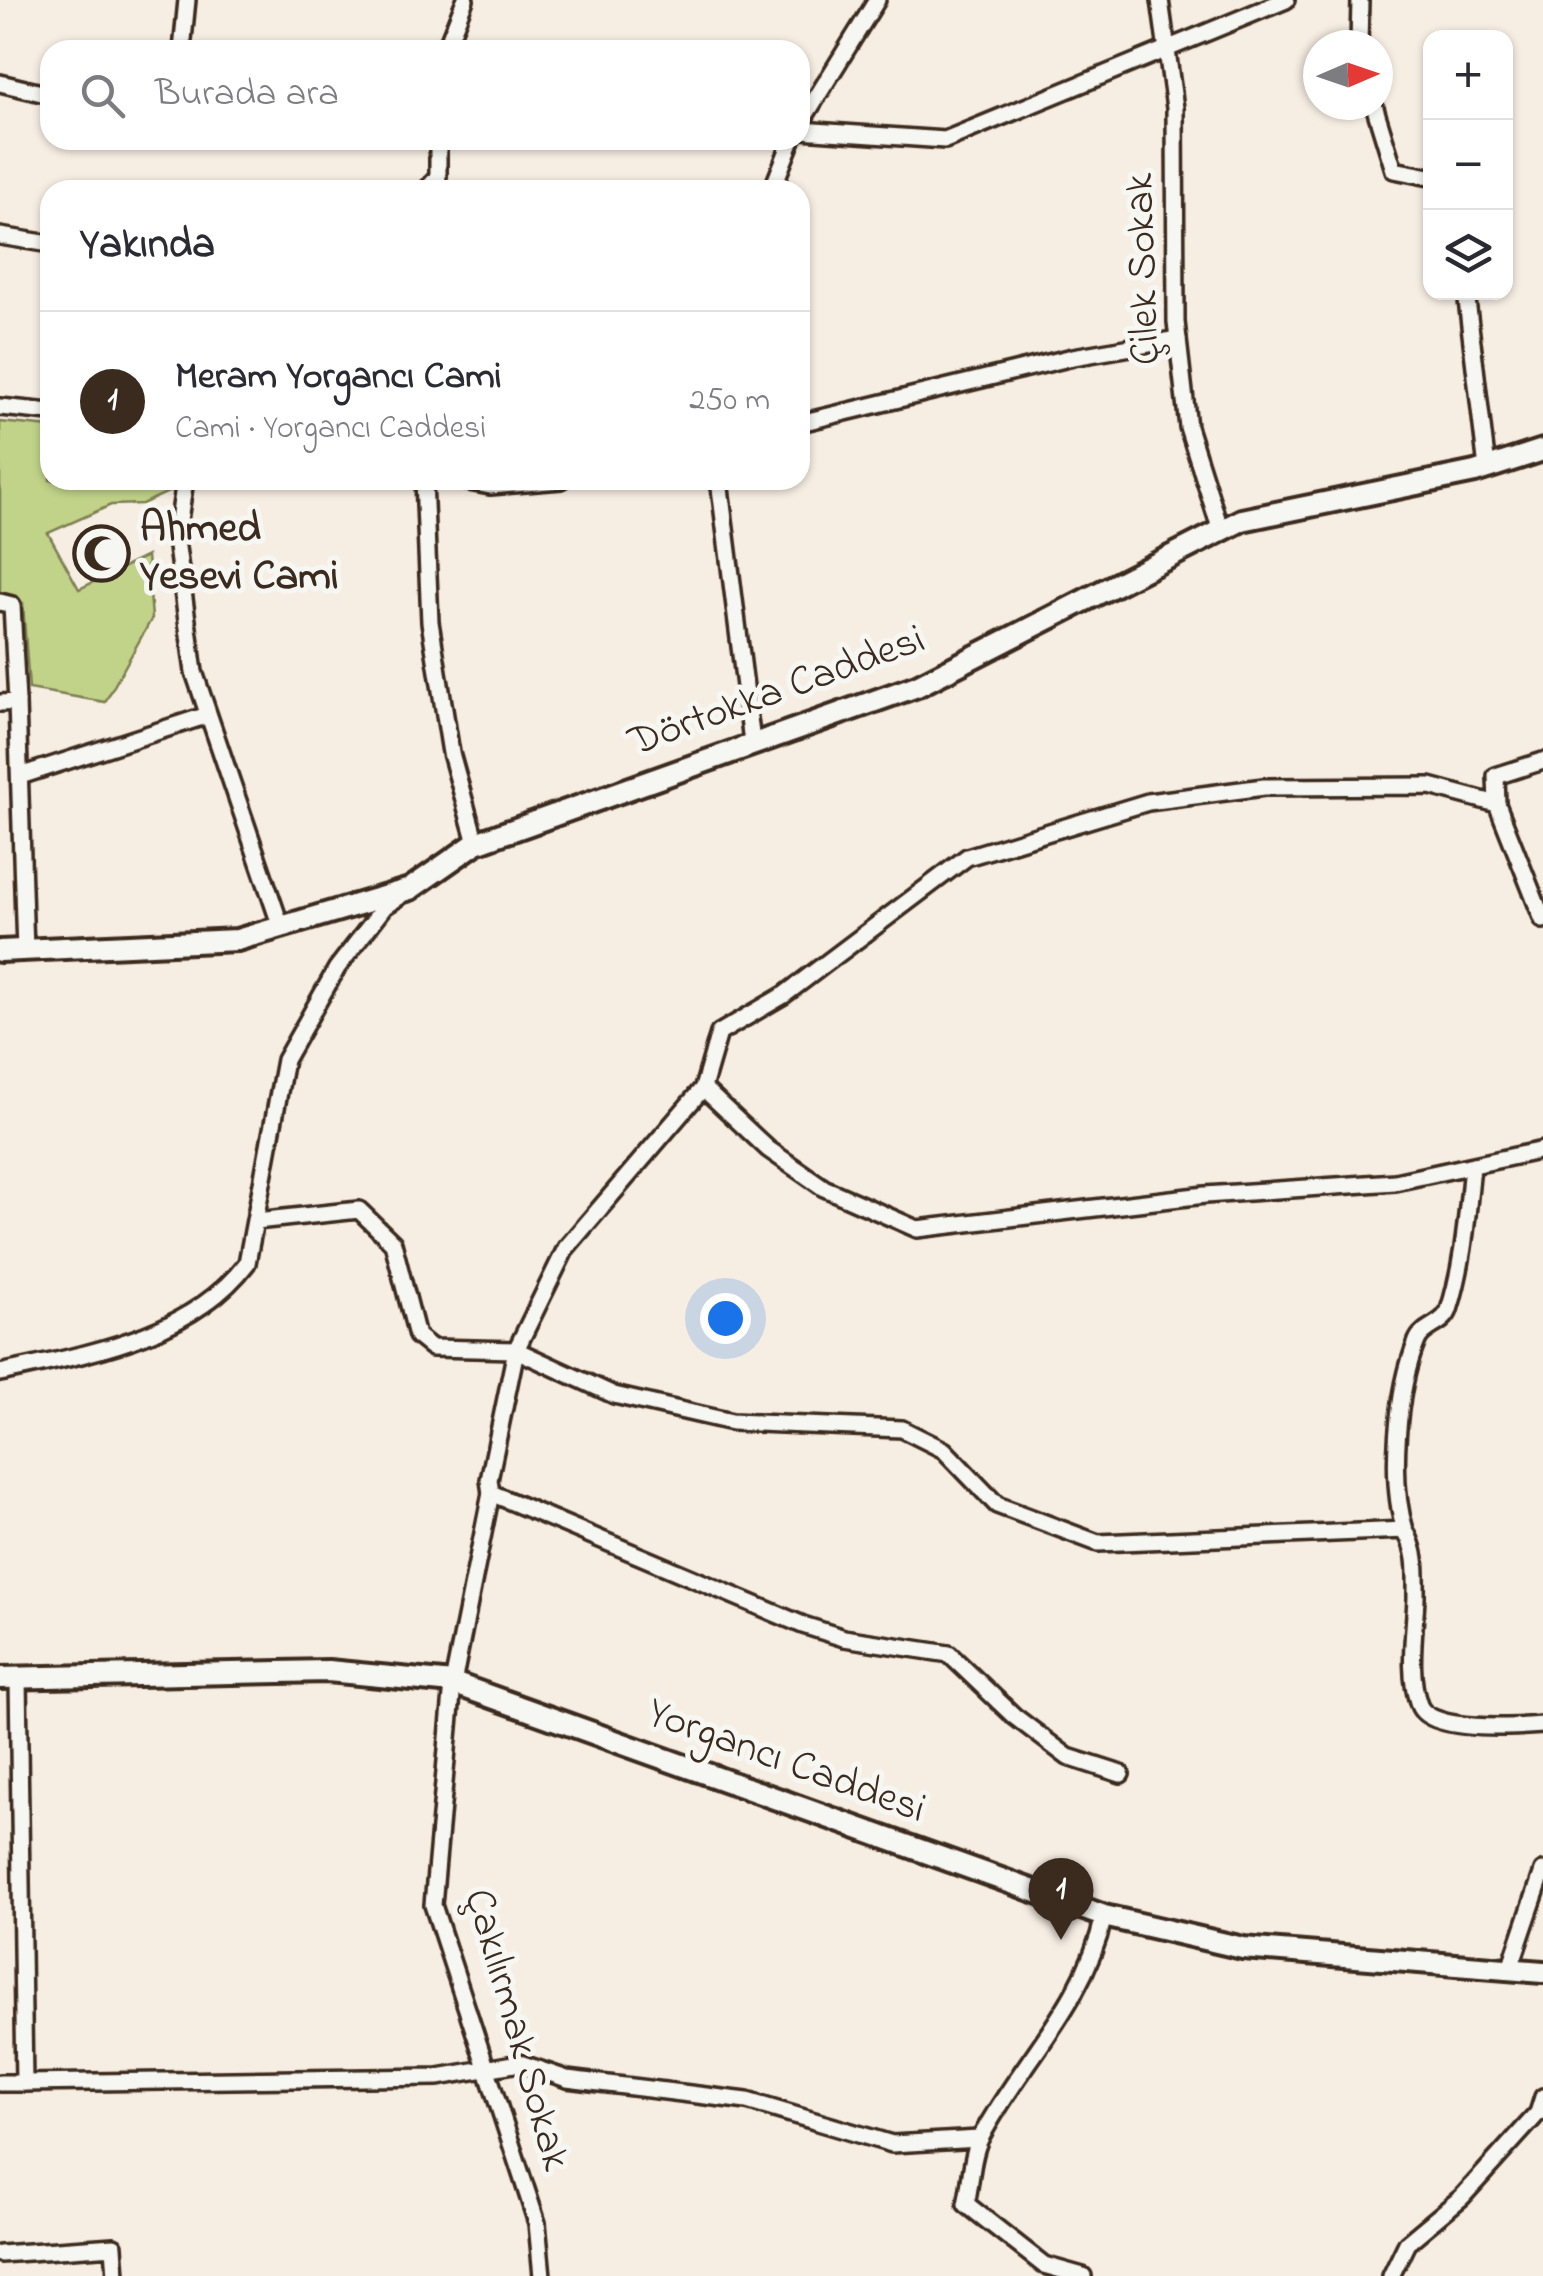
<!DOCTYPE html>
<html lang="tr">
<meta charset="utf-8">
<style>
:root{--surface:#fff;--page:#f2f2f3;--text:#2b2b33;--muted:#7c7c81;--line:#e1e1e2;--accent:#3b2a1e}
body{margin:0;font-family:"Indie Flower",sans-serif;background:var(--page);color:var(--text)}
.controls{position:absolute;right:30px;top:30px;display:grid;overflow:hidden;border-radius:20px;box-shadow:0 2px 8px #0004}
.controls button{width:90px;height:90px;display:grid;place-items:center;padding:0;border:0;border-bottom:2px solid var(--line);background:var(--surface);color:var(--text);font:50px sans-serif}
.compass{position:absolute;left:1303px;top:30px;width:90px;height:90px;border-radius:50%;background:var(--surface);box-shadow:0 2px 8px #0004;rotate:88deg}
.you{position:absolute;left:725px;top:1318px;width:35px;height:35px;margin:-25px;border:8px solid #fff;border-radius:50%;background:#1a73e8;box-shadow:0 0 0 15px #1a73e833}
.badge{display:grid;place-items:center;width:65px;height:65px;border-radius:50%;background:var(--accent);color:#fff;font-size:32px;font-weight:700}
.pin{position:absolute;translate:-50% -82px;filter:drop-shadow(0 2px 5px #0008)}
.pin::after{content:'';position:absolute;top:52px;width:35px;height:30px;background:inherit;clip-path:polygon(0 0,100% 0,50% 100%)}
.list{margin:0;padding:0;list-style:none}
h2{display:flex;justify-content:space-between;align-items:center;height:130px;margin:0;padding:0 40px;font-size:42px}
h2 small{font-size:32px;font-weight:400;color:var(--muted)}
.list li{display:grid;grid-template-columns:65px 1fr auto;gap:30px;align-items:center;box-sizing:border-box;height:180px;padding:0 40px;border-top:2px solid var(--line)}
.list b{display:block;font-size:38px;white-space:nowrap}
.list p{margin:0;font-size:32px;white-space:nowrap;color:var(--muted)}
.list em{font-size:32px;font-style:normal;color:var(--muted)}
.icon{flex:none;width:55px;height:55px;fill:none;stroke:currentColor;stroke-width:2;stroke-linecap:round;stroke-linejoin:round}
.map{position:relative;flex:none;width:1543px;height:2276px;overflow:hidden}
.search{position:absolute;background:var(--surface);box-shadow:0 2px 8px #0004;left:40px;top:40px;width:770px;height:110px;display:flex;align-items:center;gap:25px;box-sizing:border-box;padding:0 35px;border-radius:30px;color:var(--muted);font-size:38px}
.panel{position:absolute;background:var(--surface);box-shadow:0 2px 8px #0004;left:40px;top:180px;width:770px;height:310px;border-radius:30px}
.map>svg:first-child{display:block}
.green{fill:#c1d388;stroke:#7e7e53;stroke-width:2.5}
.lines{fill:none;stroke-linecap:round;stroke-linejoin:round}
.street-casing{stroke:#3b2a1e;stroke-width:22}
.secondary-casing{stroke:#3b2a1e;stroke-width:28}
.street{stroke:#f6f6f2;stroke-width:15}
.secondary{stroke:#f6f6f2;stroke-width:20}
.labels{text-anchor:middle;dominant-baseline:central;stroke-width:10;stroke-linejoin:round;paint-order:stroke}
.street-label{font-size:42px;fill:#3b2a1e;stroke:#f6f6f2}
.poi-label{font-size:42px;font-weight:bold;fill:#3b2a1e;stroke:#f6f6f2;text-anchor:start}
</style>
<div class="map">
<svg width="1543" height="2276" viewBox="0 0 1543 2276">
<rect width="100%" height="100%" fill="#f7eee3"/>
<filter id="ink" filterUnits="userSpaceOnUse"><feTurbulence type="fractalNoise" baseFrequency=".01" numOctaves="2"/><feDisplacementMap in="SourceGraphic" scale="20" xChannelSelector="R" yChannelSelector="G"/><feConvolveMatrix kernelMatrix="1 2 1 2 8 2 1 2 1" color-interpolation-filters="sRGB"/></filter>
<g filter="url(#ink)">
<path class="green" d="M 0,422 L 50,427 L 50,480 L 173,480 L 173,490 L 142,504 L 111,505 L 48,533 L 79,589 L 147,556 L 152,618 L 105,702 L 29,689 L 23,603 L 0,594 Z"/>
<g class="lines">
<defs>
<g id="street">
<path d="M 1160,0 L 1175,108 L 1176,322 L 1188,427 L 1221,531"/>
<path d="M 1359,45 L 1360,0"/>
<path d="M 182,50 L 187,0"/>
<path d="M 445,50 L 465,0"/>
<path d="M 530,50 L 602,50"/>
<path d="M 0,83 L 50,95"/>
<path d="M 1374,105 L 1394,170 L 1430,177"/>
<path d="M 800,124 L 877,0"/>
<path d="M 800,130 L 945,140 L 1286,0"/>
<path d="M 426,190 L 438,177 L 438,140"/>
<path d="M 772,190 L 792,140"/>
<path d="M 0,236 L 50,244"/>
<path d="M 1466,292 L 1487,468"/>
<path d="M 0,407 L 50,412"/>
<path d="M 800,423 L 1073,357 L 1178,339"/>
<path d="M 185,480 L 176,540 L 194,672 L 281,927"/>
<path d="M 424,480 L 430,622 L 451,753 L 476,843"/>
<path d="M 458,480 L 490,486 L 561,480"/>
<path d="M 719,480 L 752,742"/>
<path d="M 0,602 L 12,605 L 17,702"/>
<path d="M 0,703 L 17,702 L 25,951"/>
<path d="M 20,776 L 208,715"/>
<path d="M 1497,804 L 1496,776 L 1543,761"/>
<path d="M 703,1088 L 719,1033 L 784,995 L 967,857 L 1148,802 L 1264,787 L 1430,786 L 1497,804 L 1543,920"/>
<path d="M 256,1221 L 359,1210 L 393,1243 L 417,1336 L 432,1348 L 516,1350 L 566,1248 L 703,1088 L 768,1149 L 824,1188 L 917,1229 L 1205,1195 L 1395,1182 L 1543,1150"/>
<path d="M 0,1373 C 87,1354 190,1338 247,1263 L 285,1060 L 337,968 L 385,906 L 399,897"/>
<path d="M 491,1493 L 453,1683 L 433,1905 L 537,2223 L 542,2276"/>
<path d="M 1405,1530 C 1389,1479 1397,1390 1417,1341 C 1423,1326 1444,1325 1449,1310 C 1464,1263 1467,1215 1472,1166"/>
<path d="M 1121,1774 L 1068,1757 L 1014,1716 L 949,1654 L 844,1638 L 803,1625 L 491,1493 L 489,1480 L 516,1350 L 614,1395 L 732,1422 L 902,1429 L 944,1450 L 997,1505 L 1098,1543 L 1405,1530 C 1418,1553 1416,1570 1416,1597 C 1415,1629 1407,1673 1419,1705 C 1429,1733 1518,1727 1543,1725"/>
<path d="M 1510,1968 L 1543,1871"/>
<path d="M 0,2083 L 24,2083 L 18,1679"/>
<path d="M 24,2083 L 438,2077 L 520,2063 L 567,2079 L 747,2101 L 892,2144 L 979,2139"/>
<path d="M 0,2254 L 114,2246 L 116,2276"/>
<path d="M 1083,2276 L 1044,2265 L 966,2204 C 971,2184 971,2155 981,2137 C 1020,2063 1085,2003 1104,1916"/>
<path d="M 1391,2276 L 1407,2243 L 1462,2197 L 1538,2113 L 1543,2097"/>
</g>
<g id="secondary">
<path d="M 0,951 L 237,940 L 410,889 L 476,843 L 917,686 L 1242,520 L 1475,472 L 1543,450"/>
<path d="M 0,1678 L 328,1671 L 453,1683 L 1104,1916 L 1243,1948 L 1543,1972"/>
</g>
</defs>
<use href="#street" class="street-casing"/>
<use href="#secondary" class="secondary-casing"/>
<use href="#street" class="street"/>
<use href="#secondary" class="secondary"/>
</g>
</g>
<defs>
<symbol id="mosque-ring" viewBox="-11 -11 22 22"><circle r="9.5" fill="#f6f6f2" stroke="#3b2a1e" stroke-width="1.5"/><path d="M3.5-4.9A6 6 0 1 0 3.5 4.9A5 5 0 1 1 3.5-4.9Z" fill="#3b2a1e"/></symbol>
</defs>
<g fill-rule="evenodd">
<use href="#mosque-ring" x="70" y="522" width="63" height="63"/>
</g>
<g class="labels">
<g class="street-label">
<text transform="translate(1144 269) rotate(-92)">Çilek Sokak</text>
<text transform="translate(777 692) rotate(-20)">Dörtokka Caddesi</text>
<text transform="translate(786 1762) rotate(20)">Yorgancı Caddesi</text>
<text transform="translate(516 2030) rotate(74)">Çakılırmak Sokak</text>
</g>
<g class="poi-label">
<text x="140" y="529">Ahmed<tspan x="140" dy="48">Yesevi Cami</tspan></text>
</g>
</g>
</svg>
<div class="controls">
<button>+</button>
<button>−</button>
<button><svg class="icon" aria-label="layers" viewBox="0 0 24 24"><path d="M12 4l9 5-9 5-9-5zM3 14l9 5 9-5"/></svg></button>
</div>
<svg class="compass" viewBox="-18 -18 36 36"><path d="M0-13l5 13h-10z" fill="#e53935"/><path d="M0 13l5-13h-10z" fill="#7c7c81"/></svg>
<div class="you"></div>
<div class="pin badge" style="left:1061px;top:1940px">1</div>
<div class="search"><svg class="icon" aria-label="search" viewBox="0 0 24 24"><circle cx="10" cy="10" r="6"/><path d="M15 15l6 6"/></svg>Burada ara</div>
<section class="panel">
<h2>Yakında<small></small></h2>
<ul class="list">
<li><span class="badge">1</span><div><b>Meram Yorgancı Cami</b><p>Cami · Yorgancı Caddesi</p></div><em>250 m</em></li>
</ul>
</section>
</div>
